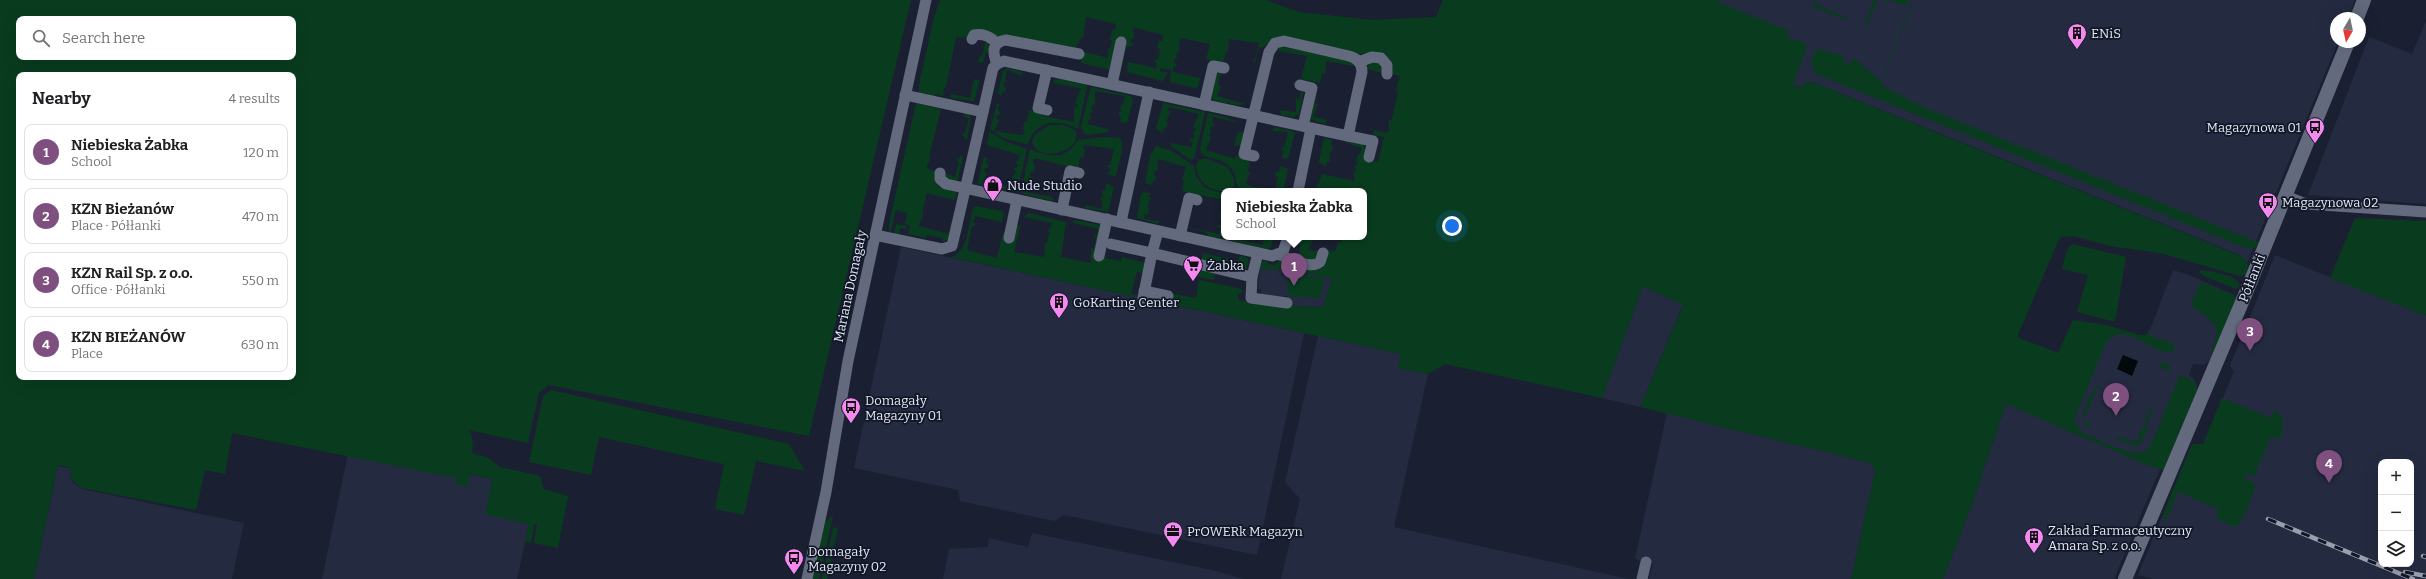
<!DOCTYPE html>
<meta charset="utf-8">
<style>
:root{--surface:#fff;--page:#f6f6f6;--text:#202124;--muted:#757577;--line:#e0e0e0;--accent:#7f507f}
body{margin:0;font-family:Bitter,serif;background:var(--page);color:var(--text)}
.controls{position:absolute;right:12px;bottom:12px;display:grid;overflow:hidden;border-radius:8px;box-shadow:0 4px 16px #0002}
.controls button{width:36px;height:36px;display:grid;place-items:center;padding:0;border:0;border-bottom:1px solid var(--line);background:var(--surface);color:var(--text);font:20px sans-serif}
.compass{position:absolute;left:2330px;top:12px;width:36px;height:36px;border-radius:50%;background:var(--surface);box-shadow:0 4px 16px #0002;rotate:189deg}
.you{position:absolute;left:1452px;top:226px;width:14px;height:14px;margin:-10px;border:3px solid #fff;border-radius:50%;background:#1a73e8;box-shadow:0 0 0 6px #1a73e833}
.badge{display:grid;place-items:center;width:26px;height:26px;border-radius:50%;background:var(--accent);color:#fff;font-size:13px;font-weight:700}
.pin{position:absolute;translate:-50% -33px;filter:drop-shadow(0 1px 2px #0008)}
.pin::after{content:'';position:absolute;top:21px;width:14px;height:12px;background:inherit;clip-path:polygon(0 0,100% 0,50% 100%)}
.popup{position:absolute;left:1221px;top:188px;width:146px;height:52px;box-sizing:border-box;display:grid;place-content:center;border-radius:8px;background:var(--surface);filter:drop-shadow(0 1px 3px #0005);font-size:13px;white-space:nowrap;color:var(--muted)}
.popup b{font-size:15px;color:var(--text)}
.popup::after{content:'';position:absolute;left:50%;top:100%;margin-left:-8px;border:8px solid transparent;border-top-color:var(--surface)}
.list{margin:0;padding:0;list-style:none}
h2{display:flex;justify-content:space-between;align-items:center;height:52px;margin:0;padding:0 16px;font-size:17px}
h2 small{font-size:13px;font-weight:400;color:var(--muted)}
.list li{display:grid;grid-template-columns:26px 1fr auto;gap:12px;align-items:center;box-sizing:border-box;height:56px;margin:0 8px 8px;padding:0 8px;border:1px solid var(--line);border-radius:8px}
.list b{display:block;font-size:15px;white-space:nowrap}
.list p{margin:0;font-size:13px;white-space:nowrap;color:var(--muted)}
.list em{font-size:13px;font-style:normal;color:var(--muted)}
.icon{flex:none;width:22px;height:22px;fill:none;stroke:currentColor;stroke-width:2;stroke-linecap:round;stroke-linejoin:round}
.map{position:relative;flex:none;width:2426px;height:579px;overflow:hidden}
.search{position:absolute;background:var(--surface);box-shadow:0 4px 16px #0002;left:16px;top:16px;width:280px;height:44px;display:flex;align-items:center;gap:10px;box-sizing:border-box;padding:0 14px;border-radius:8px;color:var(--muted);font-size:15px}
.panel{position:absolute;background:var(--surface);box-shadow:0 4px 16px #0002;left:16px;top:72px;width:280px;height:308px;border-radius:8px}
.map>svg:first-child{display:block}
.built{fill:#242b41;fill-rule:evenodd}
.green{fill:#093c1f;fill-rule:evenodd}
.water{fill:#01090b}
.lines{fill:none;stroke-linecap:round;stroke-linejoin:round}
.minor{stroke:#636a7e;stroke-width:11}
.tertiary{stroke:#636a7e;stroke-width:14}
.rail-casing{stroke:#9a9fad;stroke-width:4.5}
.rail{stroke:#111727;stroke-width:3;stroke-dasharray:9;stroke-linecap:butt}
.labels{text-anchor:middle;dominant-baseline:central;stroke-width:3.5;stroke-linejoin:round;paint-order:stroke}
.poi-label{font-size:13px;fill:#e3e7f3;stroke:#111727;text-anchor:start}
.street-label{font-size:13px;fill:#e3e7f3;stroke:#111727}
</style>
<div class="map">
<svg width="2426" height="579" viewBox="0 0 2426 579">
<rect width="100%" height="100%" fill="#1a2031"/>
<g class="built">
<path d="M 1708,0 L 2355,0 L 2348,18 L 2336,18 L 2336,42 L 2338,42 L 2247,263 L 2240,255 L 1872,106 L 1812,82 L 1805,83 L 1801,88 L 1792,85 L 1806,49 Z"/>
<path d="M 2426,21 L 2426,204 L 2308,195 L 2369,37 L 2412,54 Z"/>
<path d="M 901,247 L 1304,333 L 1257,555 L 1064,515 L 1054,521 L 960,501 L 958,490 L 854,468 Z"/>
<path d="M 2275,255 L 2426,316 L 2426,579 L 2153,579 L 2138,575 L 2162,517 L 2166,519 L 2192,444 L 2204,444 L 2234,371 L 2230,366 ZM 2381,462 L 2411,462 L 2411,564 L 2381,564 Z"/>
<path d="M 1260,269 L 1284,270 L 1332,278 L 1323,307 L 1288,306 L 1288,296 L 1261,296 L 1261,289 L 1258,289 Z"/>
<path d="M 2173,270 L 2189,275 L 2234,295 L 2236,298 L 2211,360 L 2204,365 L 2193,364 L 2189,375 L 2194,379 L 2197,386 L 2193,400 L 2163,470 L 2160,469 L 2114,579 L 1943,579 L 1971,507 L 2006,404 L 2107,326 L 2139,335 L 2146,335 L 2150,330 Z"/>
<path d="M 1643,286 L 1683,304 L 1640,407 L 1602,398 Z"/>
<path d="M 1318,336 L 1401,354 L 1399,368 L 1428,374 L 1394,527 L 1629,579 L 1281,579 L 1300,499 L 1285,482 Z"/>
<path d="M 1667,413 L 1871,463 L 1875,472 L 1851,579 L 1649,579 L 1653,563 L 1635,559 Z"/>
<path d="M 349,449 L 492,479 L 529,524 L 517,579 L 322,579 Z"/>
<path d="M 58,466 L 69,468 L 72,482 L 82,489 L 244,523 L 232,579 L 34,579 Z"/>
<path d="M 1032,533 L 1212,570 L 1244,579 L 943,579 L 949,549 L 988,547 L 989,538 L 1028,547 Z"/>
</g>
<g class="green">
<path d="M 0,0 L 911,0 L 809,436 L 549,385 L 539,393 L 528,443 L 469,430 L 473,440 L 472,452 L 476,455 L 487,457 L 500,467 L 540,476 L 544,489 L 568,496 L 558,548 L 534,543 L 537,524 L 534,524 L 531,543 L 525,542 L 529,524 L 485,514 L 492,479 L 470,474 L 467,487 L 455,484 L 456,478 L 232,433 L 225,474 L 205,470 L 196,510 L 81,488 L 72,480 L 69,467 L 58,465 L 34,579 L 0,579 ZM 19,19 L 293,19 L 293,57 L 19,57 ZM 19,75 L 293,75 L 293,377 L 19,377 Z"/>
<path d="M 940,0 L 1265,0 L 1299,12 L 1372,20 L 1436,17 L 1443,0 L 1719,0 L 1718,2 L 1790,31 L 1787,38 L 1804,42 L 1806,49 L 1793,85 L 1800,88 L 1805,83 L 1812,82 L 2243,257 C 2248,262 2249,268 2246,274 L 2240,276 L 2160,253 L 2110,246 L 2073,236 L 2060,237 L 2017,337 L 2058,353 L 2073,320 L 2107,325 L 2139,335 L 2146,335 L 2150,330 L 2149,336 L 2171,342 L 2175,350 C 2157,362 2124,316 2106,343 L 2075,417 C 2075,421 2076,425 2078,428 C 2085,436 2132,456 2142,453 C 2151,449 2153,438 2157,430 L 2159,430 L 2158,428 L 2169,400 L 2172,399 L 2170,398 L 2180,375 L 2195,382 L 2197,390 L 2193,400 L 2163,470 L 2147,465 L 2006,404 L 1971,507 L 1943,579 L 1851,579 L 1875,472 L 1871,463 L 1640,407 L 1683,305 L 1643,286 L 1602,398 L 1445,364 L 1428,374 L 1398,368 L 1401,354 L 1146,299 L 1169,293 L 1196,298 L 1199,280 L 1242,289 L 1243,293 L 1238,293 L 1238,300 L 1266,305 L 1323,307 L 1332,278 L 1284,270 L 1260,269 L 1262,262 L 1265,260 L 1268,264 L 1275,265 L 1279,261 L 1318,270 L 1324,265 L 1328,250 L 1335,252 L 1338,242 L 1341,242 L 1342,237 L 1364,237 L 1364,191 L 1312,191 L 1317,187 L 1322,174 L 1354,181 L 1355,176 L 1353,175 L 1357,169 L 1354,168 L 1358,162 L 1356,161 L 1358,154 L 1360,154 L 1362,148 L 1344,142 L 1363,144 L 1370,161 L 1378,162 L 1384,137 L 1373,135 L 1374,130 L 1386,133 L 1389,131 L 1389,120 L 1392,120 L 1398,91 L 1396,91 L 1398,82 L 1401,79 L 1399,76 L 1392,74 L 1393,63 L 1385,53 L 1357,54 L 1270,41 L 1262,48 L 1259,47 L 1253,69 L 1254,62 L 1252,61 L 1255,59 L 1259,43 L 1229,39 L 1228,52 L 1226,52 L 1223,63 L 1206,60 L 1210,44 L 1180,38 L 1179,53 L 1177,52 L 1176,56 L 1178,59 L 1175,58 L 1174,63 L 1177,64 L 1176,67 L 1174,66 L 1172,72 L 1200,78 L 1198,87 L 1195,88 L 1170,82 L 1171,70 L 1160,68 L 1160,71 L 1168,73 L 1163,81 L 1127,72 L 1128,62 L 1156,68 L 1157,63 L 1154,62 L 1155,59 L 1158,60 L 1160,49 L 1157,48 L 1159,41 L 1162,41 L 1163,35 L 1133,27 L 1134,39 L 1131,39 L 1130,43 L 1133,43 L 1132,46 L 1126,47 L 1120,75 L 1110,70 L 1081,63 L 1081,51 L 1108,58 L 1108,49 L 1110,49 L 1112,41 L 1110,40 L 1112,30 L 1115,30 L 1116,24 L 1086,17 L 1083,38 L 1081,38 L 1076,47 L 999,37 L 972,31 L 966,38 L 956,37 L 946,87 L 943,89 L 944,96 L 935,94 L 934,97 L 919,94 L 919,85 L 934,17 Z"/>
<path d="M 1874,0 L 1878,0 L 1866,27 L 1864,26 Z"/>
<path d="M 1883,0 L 1908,0 L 1905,6 L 1889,0 L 1888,3 Z"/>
<path d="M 1913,0 L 1914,0 L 1884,77 L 1883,77 Z"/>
<path d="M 1813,3 L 1847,18 L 1846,20 L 1812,6 Z"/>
<path d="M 986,41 L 989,41 L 989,51 L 986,52 L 983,63 L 978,62 L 980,56 L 982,56 Z"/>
<path d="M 1278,46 L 1349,60 L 1355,64 L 1353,66 L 1326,61 L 1325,74 L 1322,73 L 1320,83 L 1301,79 L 1307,56 L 1279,51 Z"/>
<path d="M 1820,49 L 1845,57 L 1843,62 L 1851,65 L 1852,58 L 1856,60 L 1882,82 L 1881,85 L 1926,108 L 2260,243 L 2254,248 L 2246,248 L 1816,74 L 1811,62 L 1815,52 Z"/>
<path d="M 1372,62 L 1379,63 L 1383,73 L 1366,69 Z"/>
<path d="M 1007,68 L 1022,72 L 1021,76 L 1007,70 L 1005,79 L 1007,82 L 1004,82 L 1003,86 L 1006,87 L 1005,92 L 1002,92 L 1001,96 L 998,93 L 1003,71 Z"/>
<path d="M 1221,72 L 1218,85 L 1221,86 L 1217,96 L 1245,104 L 1239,105 L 1212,100 L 1211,96 L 1216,75 Z"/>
<path d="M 974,79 L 980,80 L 974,101 L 950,98 L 951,94 L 970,98 Z"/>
<path d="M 1060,79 L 1086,85 L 1087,87 L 1078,129 C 1062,121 1044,118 1032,135 C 1029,139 1030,143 1025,144 L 1003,138 L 990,129 L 997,104 L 999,104 L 998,110 L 1000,111 L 1000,115 L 997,115 L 996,119 L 999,120 L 994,131 L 1022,135 L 1025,133 L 1023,129 L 1024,122 L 1027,122 L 1029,110 L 1044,114 L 1043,116 L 1074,122 L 1074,107 L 1077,108 L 1078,104 L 1075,103 L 1081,88 L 1053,83 L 1054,80 Z"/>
<path d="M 1091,87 L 1131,96 L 1133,101 L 1127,123 L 1120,122 L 1121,117 L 1119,116 L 1119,112 L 1122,112 L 1120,109 L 1121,105 L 1123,105 L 1125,96 L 1095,91 L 1095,105 L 1092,105 L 1091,109 L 1093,112 L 1091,112 L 1090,116 L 1092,119 L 1089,119 L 1088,124 L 1108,129 L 1108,132 L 1088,135 L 1084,134 L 1081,126 Z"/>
<path d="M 1301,90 L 1303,94 L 1299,114 L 1293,117 L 1281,115 L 1280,110 L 1296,112 L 1296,99 L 1299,100 Z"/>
<path d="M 1317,94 L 1315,103 L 1318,104 L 1313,116 L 1327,120 L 1325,124 L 1310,119 Z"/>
<path d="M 916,103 L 941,109 L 929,156 L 931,157 L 926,168 L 935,171 L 934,179 L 938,186 L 957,192 L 955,200 L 926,193 L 926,202 L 924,201 L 922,221 L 920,220 L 919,226 L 948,234 L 955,208 L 948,239 L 943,242 L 943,238 L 927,235 L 926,238 L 909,234 L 905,237 L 894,235 L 896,224 L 907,226 L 906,229 L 900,228 L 899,235 L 905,237 L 908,235 L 910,226 L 905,224 L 907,213 L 896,210 L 890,234 L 889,233 L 889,224 Z"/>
<path d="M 1163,103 L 1205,112 L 1194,159 L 1189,159 L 1171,146 L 1171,143 L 1192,147 L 1193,142 L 1190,141 L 1190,138 L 1194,139 L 1194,134 L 1192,132 L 1195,132 L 1196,128 L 1193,127 L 1199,114 L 1169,107 L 1168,111 L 1171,111 L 1166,121 L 1168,122 L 1167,128 L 1164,128 L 1163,132 L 1158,131 L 1156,128 Z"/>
<path d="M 1208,113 L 1223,116 L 1240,123 L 1213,117 L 1212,123 L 1215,124 L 1214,126 L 1211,126 L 1210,130 L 1213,133 L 1210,132 L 1209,137 L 1211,137 L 1206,150 L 1235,159 L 1236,156 L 1250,159 L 1248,171 L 1250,172 L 1246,184 L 1269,191 L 1240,191 C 1235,184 1237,175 1231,168 C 1223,157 1210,161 1201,153 L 1200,149 Z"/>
<path d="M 964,114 L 970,115 L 971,118 L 967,140 L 962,135 L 963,133 L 965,133 L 969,118 L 963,116 Z"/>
<path d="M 1049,125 L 1064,125 L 1075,130 C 1086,150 1036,166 1032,141 L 1035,135 Z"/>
<path d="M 1274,127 L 1295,132 L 1288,159 L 1282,158 L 1284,151 L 1281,150 L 1282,147 L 1284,148 L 1288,132 L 1272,131 Z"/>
<path d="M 989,132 L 1007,142 L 1027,149 L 1017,192 L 978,184 L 983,159 L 986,157 L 987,157 L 986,163 L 989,164 L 988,168 L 985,168 L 984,172 L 987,173 L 982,183 L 1012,188 L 1013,174 L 1015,175 L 1016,171 L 1014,170 L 1014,168 L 1017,168 L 1018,164 L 1015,163 L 1016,161 L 1018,161 L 1020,155 L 987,145 Z"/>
<path d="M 1238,132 L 1244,132 L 1241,145 L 1234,146 Z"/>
<path d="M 1104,137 L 1121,138 L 1122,151 L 1116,176 L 1108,175 L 1110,168 L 1107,167 L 1108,165 L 1110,165 L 1114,149 L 1085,145 L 1083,147 L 1085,151 L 1083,158 L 1080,158 L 1078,169 L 1034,158 L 1033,164 L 1035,165 L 1034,172 L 1031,172 L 1030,176 L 1033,177 L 1029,179 L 1029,183 L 1031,184 L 1028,186 L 1027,192 L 1052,197 L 1054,200 L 1051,201 L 1021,193 L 1030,149 C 1049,157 1065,161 1078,140 Z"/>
<path d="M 1326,138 L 1332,140 L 1331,145 L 1333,146 L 1332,152 L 1329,152 L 1330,162 L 1327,162 L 1326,166 L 1319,163 L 1323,140 Z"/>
<path d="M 1156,146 L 1172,151 L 1194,166 L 1196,176 L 1205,188 L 1224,194 L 1224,200 L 1182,191 L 1184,181 L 1182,180 L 1186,167 L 1158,159 L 1157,171 L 1155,171 L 1154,175 L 1156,176 L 1155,181 L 1153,181 L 1152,185 L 1145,183 L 1150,156 Z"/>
<path d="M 960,156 L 963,157 L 957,182 L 946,178 L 945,173 L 955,177 L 959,162 L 956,161 L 957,158 L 959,159 Z"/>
<path d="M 1204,158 L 1228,167 L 1235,181 L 1233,190 C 1216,194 1198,186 1196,166 L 1199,160 Z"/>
<path d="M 1280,166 L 1288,169 L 1283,191 L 1275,191 L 1278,176 L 1275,176 L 1276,172 L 1279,172 Z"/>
<path d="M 1106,183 L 1114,187 L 1108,212 L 1085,208 L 1086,205 L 1101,209 L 1103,201 L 1100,200 L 1101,197 L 1103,198 L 1102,190 L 1105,190 Z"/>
<path d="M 1144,192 L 1150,193 L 1149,197 L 1151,198 L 1147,207 L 1149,208 L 1148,215 L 1145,214 L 1144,219 L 1159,221 L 1158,224 L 1137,218 L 1141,194 Z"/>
<path d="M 976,206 L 1002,211 L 1004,214 L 1002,222 L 975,216 L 973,223 L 976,223 L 975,226 L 972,226 L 967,250 L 997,258 L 1003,232 L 1006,233 L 1016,225 L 1020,226 L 1014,252 L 1044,257 L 1045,243 L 1047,243 L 1050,232 L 1047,231 L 1048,229 L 1050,229 L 1052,223 L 1024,217 L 1029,213 L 1066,222 L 1061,257 L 1091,263 L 1091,248 L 1094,249 L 1096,238 L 1094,237 L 1094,234 L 1097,235 L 1098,229 L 1071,222 L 1075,220 L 1100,225 L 1095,256 L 1121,261 L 1122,257 L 1146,263 L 1144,273 L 1137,272 L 1131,294 L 1139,295 L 1139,298 L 950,257 C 968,255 969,223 973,208 Z"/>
<path d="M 1222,206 L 1224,206 L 1223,238 L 1208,236 L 1207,233 L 1191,228 L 1219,234 L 1220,228 L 1217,227 L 1218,225 L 1221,225 L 1222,219 L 1219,218 Z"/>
<path d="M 2355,218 L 2426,221 L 2426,316 L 2330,278 Z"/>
<path d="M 1227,237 L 1263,245 L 1264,238 L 1262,237 L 1273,237 L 1271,247 L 1268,249 L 1228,240 Z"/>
<path d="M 1302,237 L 1311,237 L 1313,240 L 1308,250 L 1318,251 L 1314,260 L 1298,258 Z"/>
<path d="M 2072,244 L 2126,257 L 2115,322 L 2077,312 L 2088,275 L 2062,269 L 2067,250 Z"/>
<path d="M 1203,253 L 1238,261 L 1240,256 L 1246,257 L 1249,261 L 1245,271 L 1202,260 Z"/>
<path d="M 1194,267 L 1215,274 L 1214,280 L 1192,276 Z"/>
<path d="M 2201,270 C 2211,271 2237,275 2240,285 L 2236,289 L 2204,276 L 2199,272 Z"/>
<path d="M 1287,274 L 1325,278 L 1320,298 L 1288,296 Z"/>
<path d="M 2201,282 L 2234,295 L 2236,298 L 2214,352 L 2211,353 L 2218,330 L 2206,315 L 2190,306 Z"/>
<path d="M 2162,362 L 2170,365 L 2171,372 L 2158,366 Z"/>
<path d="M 2098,386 L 2106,392 L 2097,388 L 2083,421 L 2091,425 L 2090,428 L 2083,423 C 2081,415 2090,391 2098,386 Z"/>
<path d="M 551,390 L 789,444 L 805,471 L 756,461 L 744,515 L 715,509 L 724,464 L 599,437 L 591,475 L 529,462 L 543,396 Z"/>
<path d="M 2222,398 L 2271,418 L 2275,410 L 2282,418 L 2283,431 L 2279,440 L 2271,436 L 2254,477 L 2246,474 L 2244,478 L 2256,484 L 2247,510 L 2237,527 L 2216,519 L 2219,509 L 2178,492 L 2166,519 L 2162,517 L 2192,444 L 2203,444 Z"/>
<path d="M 2135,402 L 2153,410 L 2147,424 L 2144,423 L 2150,410 Z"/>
<path d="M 2143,426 L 2148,428 L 2142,441 L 2137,446 L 2116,439 L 2117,436 L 2136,443 Z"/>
<path d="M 833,515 L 819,579 L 813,579 L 825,522 Z"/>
<path d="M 838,527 L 827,579 L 822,579 L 833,528 Z"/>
</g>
<path class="water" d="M 2123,355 L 2138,361 L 2132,376 L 2117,369 Z"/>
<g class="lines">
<g class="minor">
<path d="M 972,39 L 974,35 C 984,33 990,37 997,43"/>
<path d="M 1359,62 L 1372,57 L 1381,58 L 1387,65 L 1387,74"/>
<path d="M 997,64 C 992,52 992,42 1006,40 L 1079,54"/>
<path d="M 1047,70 L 1038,108 L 1047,110"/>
<path d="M 1112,84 L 1121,42"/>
<path d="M 1300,85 L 1312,88 L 1303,126"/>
<path d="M 905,95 L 983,112 L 993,68 L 997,64 L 1004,61 L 1311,128 L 1298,191"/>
<path d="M 1204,105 L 1213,66 L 1224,68"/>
<path d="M 1348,136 L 1373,141 L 1369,157"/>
<path d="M 1254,156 L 1244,154 L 1269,52 L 1275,43 L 1284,41 L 1349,56 C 1357,58 1362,63 1362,72 L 1348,136 L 1311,128"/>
<path d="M 940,173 L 940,179 L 946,184 L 1272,256 L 1283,252 L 1288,237"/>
<path d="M 2286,196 L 2306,204 L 2426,212"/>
<path d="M 1062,210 L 1070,171 L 1079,173"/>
<path d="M 1121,222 L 1149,92"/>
<path d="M 1158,231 L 1152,253 L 1252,277 L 1258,253"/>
<path d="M 875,235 L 942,249 L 952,246 L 983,112"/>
<path d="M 1180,236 L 1189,198 L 1197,200"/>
<path d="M 1009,238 L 1017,200"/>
<path d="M 1111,244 L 1152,253 L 1143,298"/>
<path d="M 1280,255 C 1290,259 1311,270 1320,262 L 1323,253"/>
<path d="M 1099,256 L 1107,219"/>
<path d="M 1252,277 L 1251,298 L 1287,303"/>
<path d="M 1144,291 L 1168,296"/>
<path d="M 807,579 L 826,492 L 848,361 L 926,0"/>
<path d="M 1642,579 L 1646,562"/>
</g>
<g class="tertiary">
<path d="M 2357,18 L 2364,0"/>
<path d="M 2125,579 L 2245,295 L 2348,42"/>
</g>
<defs>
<g id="rail">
<path d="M 2268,519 L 2413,579"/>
<path d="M 2423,556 L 2426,557"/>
<path d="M 2405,572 L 2426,576"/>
</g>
</defs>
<use href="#rail" class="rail-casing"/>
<use href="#rail" class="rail"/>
</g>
<defs>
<symbol id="building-pin" viewBox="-11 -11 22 30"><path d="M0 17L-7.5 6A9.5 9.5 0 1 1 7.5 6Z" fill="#f489ef" stroke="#111727"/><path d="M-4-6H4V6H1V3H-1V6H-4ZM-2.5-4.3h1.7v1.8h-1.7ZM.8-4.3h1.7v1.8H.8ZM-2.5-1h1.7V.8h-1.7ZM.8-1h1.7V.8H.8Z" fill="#111"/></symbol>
<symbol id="bus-pin" viewBox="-11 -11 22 30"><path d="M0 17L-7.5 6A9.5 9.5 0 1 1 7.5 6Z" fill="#f489ef" stroke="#111727"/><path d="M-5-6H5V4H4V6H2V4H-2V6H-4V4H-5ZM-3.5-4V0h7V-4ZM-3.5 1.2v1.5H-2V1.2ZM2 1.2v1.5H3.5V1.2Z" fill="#111"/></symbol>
<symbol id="shop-pin" viewBox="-11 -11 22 30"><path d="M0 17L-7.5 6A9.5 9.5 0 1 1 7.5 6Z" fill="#f489ef" stroke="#111727"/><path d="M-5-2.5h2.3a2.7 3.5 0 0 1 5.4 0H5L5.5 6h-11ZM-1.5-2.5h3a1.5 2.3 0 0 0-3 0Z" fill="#111"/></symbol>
<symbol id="supermarket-pin" viewBox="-11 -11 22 30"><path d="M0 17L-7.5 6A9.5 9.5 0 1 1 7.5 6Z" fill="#f489ef" stroke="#111727"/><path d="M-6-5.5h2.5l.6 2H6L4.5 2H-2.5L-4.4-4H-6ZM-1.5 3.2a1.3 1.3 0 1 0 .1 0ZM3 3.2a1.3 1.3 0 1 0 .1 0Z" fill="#111"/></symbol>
<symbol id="office-pin" viewBox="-11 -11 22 30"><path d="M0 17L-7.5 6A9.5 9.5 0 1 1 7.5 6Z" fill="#f489ef" stroke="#111727"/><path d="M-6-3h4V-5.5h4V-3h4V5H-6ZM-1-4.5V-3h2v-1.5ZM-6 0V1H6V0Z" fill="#111"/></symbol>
</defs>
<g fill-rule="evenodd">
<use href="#building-pin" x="2066" y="22" width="22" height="30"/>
<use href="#bus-pin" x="2304" y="116" width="22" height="30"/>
<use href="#shop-pin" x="982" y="174" width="22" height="30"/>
<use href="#bus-pin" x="2257" y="191" width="22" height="30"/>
<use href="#supermarket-pin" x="1182" y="254" width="22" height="30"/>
<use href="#building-pin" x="1048" y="291" width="22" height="30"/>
<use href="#bus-pin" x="840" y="396" width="22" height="30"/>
<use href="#office-pin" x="1162" y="520" width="22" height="30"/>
<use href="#building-pin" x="2023" y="526" width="22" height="30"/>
<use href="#bus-pin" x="783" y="547" width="22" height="30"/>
</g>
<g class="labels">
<g class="poi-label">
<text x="2091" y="33">ENiS</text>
<text x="2301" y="127" text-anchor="end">Magazynowa 01</text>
<text x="1007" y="185">Nude Studio</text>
<text x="2282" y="202">Magazynowa 02</text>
<text x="1207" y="265">Żabka</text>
<text x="1073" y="302">GoKarting Center</text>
<text x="865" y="400">Domagały<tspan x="865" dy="15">Magazyny 01</tspan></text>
<text x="2048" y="530">Zakład Farmaceutyczny<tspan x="2048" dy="15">Amara Sp. z o.o.</tspan></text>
<text x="1187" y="531">PrOWERk Magazyn</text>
<text x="808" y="551">Domagały<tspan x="808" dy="15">Magazyny 02</tspan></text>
</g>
<g class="street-label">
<text transform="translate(2252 278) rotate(-68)">Półłanki</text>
<text transform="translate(850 286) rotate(-78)">Mariana Domagały</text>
</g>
</g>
</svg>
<div class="controls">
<button>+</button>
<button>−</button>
<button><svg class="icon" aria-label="layers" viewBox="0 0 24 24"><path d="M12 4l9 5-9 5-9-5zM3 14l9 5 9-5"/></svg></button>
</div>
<svg class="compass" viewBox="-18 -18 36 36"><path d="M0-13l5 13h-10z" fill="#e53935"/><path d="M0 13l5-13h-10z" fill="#757577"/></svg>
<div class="you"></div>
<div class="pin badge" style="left:1294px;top:286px">1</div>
<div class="popup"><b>Niebieska Żabka</b>School</div>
<div class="pin badge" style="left:2116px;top:416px">2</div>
<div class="pin badge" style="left:2250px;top:351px">3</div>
<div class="pin badge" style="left:2329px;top:483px">4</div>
<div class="search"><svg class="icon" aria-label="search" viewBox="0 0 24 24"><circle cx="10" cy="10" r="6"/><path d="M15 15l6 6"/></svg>Search here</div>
<section class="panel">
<h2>Nearby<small>4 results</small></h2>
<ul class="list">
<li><span class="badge">1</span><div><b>Niebieska Żabka</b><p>School</p></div><em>120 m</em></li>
<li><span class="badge">2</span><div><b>KZN Bieżanów</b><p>Place · Półłanki</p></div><em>470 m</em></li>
<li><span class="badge">3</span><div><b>KZN Rail Sp. z o.o.</b><p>Office · Półłanki</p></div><em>550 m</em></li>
<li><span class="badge">4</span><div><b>KZN BIEŻANÓW</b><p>Place</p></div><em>630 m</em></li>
</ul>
</section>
</div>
